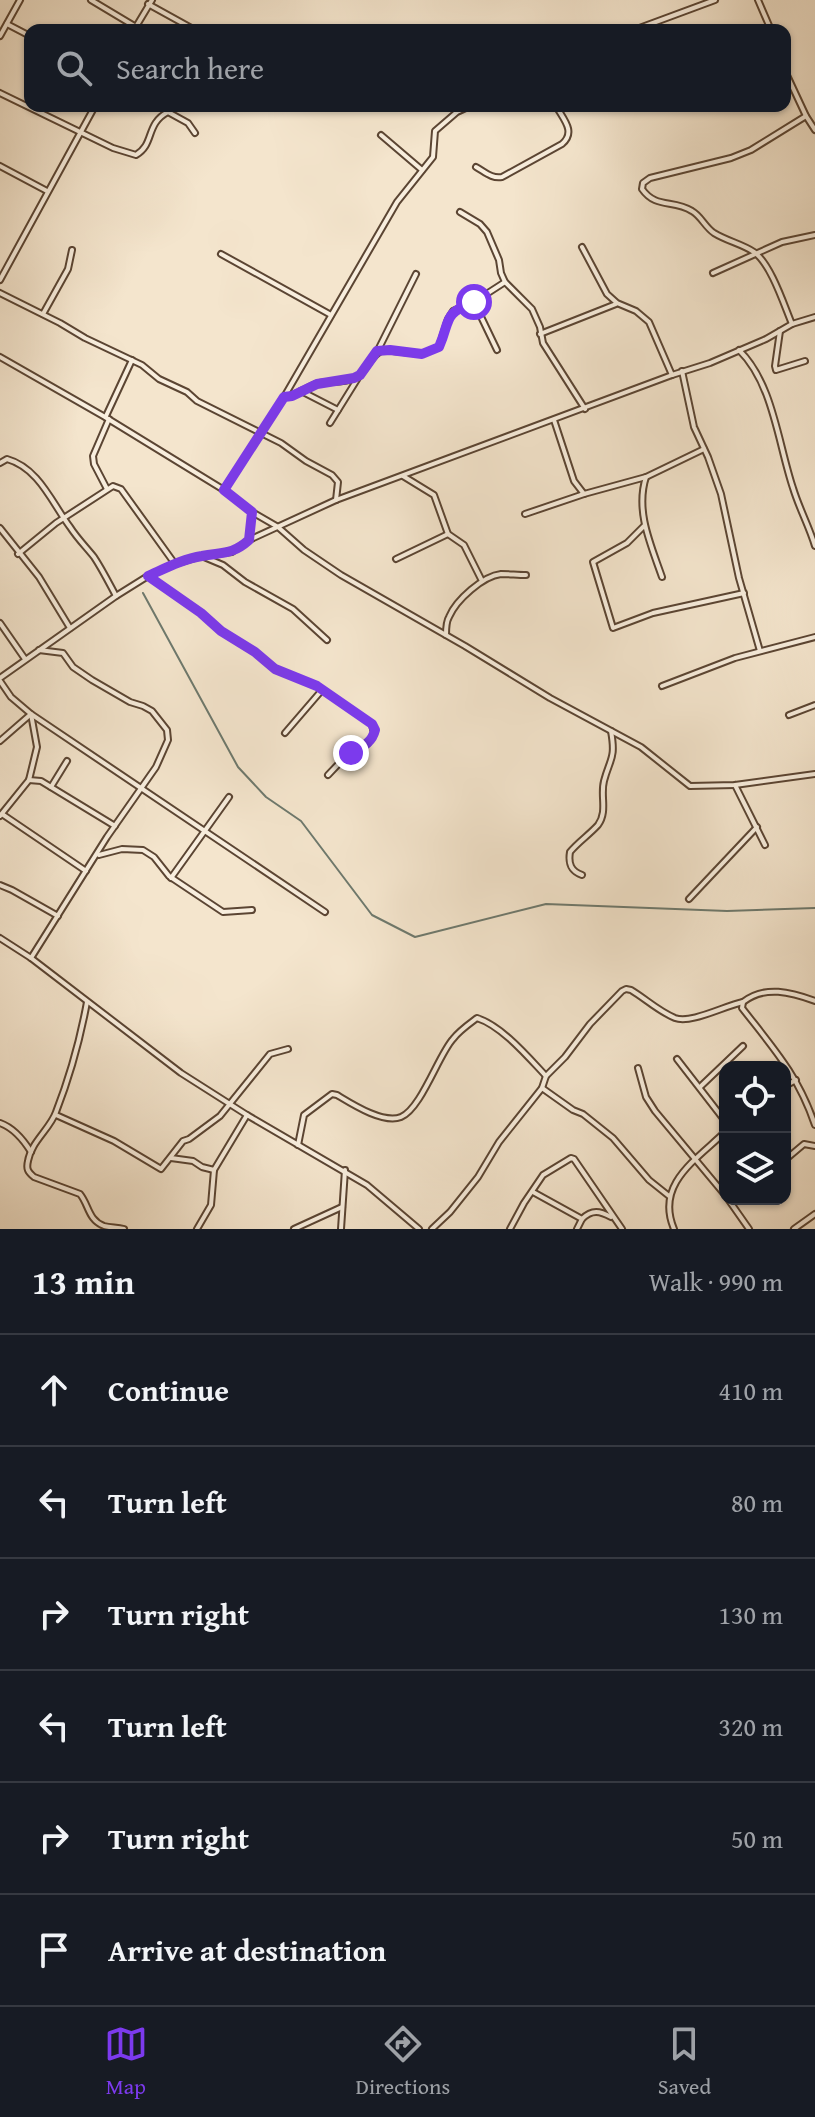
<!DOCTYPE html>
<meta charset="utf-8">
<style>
:root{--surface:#171b24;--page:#242831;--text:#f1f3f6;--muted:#9ea1a6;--line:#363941;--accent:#7c3aed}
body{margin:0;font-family:"Gentium Book Plus",serif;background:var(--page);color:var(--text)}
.controls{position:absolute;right:24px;bottom:24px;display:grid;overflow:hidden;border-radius:16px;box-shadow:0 2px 6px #0004}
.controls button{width:72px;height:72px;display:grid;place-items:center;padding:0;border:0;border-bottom:2px solid var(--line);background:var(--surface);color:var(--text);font:40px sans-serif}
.stop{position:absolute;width:24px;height:24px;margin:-18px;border:6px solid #7c3aed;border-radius:50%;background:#fff}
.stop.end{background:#7c3aed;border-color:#fff;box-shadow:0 2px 8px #0008}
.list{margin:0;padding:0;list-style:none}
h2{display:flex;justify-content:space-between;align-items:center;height:104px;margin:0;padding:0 32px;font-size:34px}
h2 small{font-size:26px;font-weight:400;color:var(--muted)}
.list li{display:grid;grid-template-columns:52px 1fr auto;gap:24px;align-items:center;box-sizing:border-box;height:112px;padding:0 32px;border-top:2px solid var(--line)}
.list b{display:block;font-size:30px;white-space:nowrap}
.list em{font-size:26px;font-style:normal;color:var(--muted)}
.icon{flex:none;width:44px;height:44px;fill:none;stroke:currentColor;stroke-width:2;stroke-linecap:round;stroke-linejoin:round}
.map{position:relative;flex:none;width:815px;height:1229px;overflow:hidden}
.search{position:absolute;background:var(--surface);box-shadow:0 2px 6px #0004;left:24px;right:24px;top:24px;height:88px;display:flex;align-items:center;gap:20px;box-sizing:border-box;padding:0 28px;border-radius:16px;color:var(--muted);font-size:30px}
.sheet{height:776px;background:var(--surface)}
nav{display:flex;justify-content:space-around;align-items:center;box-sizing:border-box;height:112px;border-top:2px solid var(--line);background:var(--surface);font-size:22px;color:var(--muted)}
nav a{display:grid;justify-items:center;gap:4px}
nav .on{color:var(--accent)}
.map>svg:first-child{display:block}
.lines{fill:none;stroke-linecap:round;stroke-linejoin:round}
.stream{stroke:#6e796d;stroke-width:2}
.street-casing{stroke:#5b4533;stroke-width:8}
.street{stroke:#f8eede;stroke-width:4}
.route{stroke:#7c3aed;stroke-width:10}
</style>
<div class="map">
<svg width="815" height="1229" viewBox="0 0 815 1229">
<rect width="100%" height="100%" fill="#f4e5cd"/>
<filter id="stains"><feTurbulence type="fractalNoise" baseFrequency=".0025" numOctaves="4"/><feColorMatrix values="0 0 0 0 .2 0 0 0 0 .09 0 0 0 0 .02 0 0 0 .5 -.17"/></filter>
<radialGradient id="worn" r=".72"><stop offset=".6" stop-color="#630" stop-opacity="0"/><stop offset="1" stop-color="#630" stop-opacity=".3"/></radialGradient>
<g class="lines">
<path class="stream" d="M 143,593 L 238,767 L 266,797 L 301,821 L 372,915 L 415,937 L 546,904 L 727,911 L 815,908"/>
<defs>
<g id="street">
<path d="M 91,0 L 136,27"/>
<path d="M 758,0 L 771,30"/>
<path d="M 148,4 L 195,30"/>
<path d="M 7,24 L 30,36"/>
<path d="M 134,30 L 152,0"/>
<path d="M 634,30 L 715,0"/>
<path d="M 0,36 L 20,0"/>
<path d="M 785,71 L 806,116 L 815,130"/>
<path d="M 0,93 L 113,148 L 136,155 C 155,144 145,124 168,112 L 188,123 L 195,133"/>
<path d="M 381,135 L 422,170"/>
<path d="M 0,166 L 47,191"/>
<path d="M 476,167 C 485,172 492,179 502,177 L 562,144 C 576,132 564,120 556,106"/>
<path d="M 460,212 L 480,224 L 487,232 L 499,260 L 501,273 L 505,282 L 532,309 L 540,327 L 543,343 L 585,409"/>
<path d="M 582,247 L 607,294 L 617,303 L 636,311 L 649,322 L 672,375"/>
<path d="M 221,254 L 331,315"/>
<path d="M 713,273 L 782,242 L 815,235"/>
<path d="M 0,280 L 95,106"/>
<path d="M 0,293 L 60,323 L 85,338 L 142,365 L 159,379 L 187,392 L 197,401 L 281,443 L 306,461 L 332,475 L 338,482 L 336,500"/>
<path d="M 474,302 L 497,350"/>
<path d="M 43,314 L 68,269 L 72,250"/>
<path d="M 792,324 C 784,305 771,264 754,252 C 742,244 727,241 714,233 C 705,227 701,216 692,211 C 673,199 656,209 642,189 L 643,183 L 650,178 L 731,158 L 751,150 L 806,116"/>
<path d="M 780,331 L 775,366 L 776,370 L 805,361"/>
<path d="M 540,334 L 616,304"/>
<path d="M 378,350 L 416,274"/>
<path d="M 739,350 C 773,383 778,443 793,488 C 799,508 809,526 815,546"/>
<path d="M 0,357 L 105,417 L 224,490 L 252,512 L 278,527 L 304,550 L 341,575 L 465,646 L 550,698 L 641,747 L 690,786 L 735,785 L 815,774"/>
<path d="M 682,371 L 694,427 L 708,457 L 721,494 L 739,578 L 760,651"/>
<path d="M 301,391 L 338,410"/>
<path d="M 284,397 C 297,396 307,386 319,383 C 331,381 347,383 357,377 C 368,370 370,355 383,350 L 422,354 L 439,347 L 448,319 L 453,311 L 474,302 L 505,282"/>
<path d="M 106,416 L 132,360"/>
<path d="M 554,420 L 574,481 L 584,494 L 646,477 L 704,449"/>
<path d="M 330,423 L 358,378"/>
<path d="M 0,463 L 7,459 C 39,468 52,503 70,527 C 77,538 86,547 94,557 C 102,569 109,583 116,596"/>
<path d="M 403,476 L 434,495 L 448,534 L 464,545 L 482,581"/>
<path d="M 646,477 C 635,511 651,545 662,577"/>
<path d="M 107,489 L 94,464 L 93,456 L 109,419"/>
<path d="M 224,490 L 284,397 L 397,202 L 433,157 L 435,131 L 457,112 L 470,106"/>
<path d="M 525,514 L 584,494"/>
<path d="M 644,526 L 627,543 L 593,562 L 613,628 L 653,613 L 744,593"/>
<path d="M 0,528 L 39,577 L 70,628"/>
<path d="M 249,540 L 252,512"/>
<path d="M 18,554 L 56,523 L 113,486 L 121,489 L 175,564"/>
<path d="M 204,557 L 223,565 L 245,582 L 293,609 L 327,640"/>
<path d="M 396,559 L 448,534"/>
<path d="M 148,576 L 201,613 L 221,631 L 255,652 L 275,669 L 317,686 L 372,724 L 374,734 L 368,743 L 347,755 L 328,775"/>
<path d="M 0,623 L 25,659"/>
<path d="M 446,635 C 446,629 446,622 449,617 C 456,600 483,576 501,574 C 509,574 518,575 526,575"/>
<path d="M 0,678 L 116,596 L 148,576 L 175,564 L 202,556 L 232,552 L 249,540 L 336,500 L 672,375 L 710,363 L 766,339 L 792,324 L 815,317"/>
<path d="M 0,681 L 11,697 L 31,714 L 37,747 L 29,780 L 0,816"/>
<path d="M 662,686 L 735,658 L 815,637"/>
<path d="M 789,715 L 815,705"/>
<path d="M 285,733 L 322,690"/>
<path d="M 0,741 L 31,714 L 325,912"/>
<path d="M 29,780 L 41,781 L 115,826"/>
<path d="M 735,785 L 765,845"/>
<path d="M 51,787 L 67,761"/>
<path d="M 2,814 L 86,871"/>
<path d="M 99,855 L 122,849 L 143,850 L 154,857 L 169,876 L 223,912 L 252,910"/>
<path d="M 582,875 C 571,871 568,864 570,852 C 578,842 589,835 598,825 C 608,811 600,796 604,781 C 610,758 616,759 611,731"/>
<path d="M 171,878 L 229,797"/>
<path d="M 0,885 L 12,890 L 58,916"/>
<path d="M 689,899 L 757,827"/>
<path d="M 0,938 L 31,958 L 181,1073 L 247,1115 L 367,1185 L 419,1229"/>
<path d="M 31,958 L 107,837 L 156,767 L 168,740 L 167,730 L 152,711 L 143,706 L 130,702 L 92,680 L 73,667 L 63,653 L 39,650"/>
<path d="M 815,1001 C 791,992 765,985 743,1002 L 742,1008 C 774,1049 798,1075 815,1125"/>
<path d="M 87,1002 C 80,1040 70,1076 56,1112 C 50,1129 31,1142 28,1161 C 26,1169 28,1172 34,1177 L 80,1194 C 89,1205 88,1220 104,1226 C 111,1228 117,1227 124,1229"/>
<path d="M 677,1059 L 725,1121"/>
<path d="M 638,1068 L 646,1097 L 655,1111 L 725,1195"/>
<path d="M 785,1086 L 796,1080"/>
<path d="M 700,1087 L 743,1046"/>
<path d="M 542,1088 L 573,1110 L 583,1114 L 613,1138 L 649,1180 L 669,1196"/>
<path d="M 56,1115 L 114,1141 L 161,1169 L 183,1141 L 189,1139 L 220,1116 L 270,1054 L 288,1049"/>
<path d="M 0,1123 C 14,1128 23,1139 31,1152"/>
<path d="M 298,1145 L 304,1115 L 332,1094 L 337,1095 C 352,1104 383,1124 401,1117 C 421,1109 439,1054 453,1039 C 459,1031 469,1024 477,1018 C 502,1026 528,1057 546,1076"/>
<path d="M 171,1158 L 193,1161 L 202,1167 L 214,1170"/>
<path d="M 785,1160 L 804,1144 L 815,1146"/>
<path d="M 533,1192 L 582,1219 L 577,1229"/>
<path d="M 728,1199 L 749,1229"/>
<path d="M 582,1219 C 592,1209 600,1211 611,1217"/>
<path d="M 197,1229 L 211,1205 L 214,1170 L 247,1115"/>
<path d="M 294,1229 L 342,1207"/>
<path d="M 341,1229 L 345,1170"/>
<path d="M 432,1229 L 450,1212 L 478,1177 L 499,1142 L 542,1088 L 546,1076 L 565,1057 L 590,1024 L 622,991 L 626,989 L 631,990 C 646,999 658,1011 675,1018 C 691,1024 724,1006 743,1002"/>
<path d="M 510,1229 L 524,1203 L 543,1175 L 571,1158 L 574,1159 L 622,1229"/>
<path d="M 674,1229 C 655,1184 696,1160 725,1132"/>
<path d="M 794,1229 L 815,1214"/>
</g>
</defs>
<use href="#street" class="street-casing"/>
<use href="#street" class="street"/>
</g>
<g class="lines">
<path class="route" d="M 351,753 C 362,747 372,743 375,730 L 372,724 L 317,686 L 275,669 L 255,652 L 221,631 L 201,613 L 148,576 C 166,568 183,559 202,556 C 223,552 232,555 249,540 L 252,512 L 224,490 L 284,397 L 292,396 L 317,384 L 354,378 L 360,375 L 377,351 L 390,350 L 422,354 L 439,347 C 451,320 442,314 474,302"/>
</g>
<rect width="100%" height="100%" filter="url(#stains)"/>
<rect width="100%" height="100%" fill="url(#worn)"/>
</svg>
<div class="controls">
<button><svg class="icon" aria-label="locate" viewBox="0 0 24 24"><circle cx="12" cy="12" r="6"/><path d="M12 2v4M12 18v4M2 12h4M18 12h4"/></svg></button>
<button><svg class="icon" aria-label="layers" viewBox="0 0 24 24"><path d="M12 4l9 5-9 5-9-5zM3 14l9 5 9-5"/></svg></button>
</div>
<div class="stop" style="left:474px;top:302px"></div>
<div class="stop end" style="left:351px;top:753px"></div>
<div class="search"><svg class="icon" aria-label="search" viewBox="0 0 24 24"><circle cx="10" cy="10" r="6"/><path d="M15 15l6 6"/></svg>Search here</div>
</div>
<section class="sheet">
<h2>13 min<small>Walk · 990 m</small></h2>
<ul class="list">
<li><svg class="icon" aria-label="ahead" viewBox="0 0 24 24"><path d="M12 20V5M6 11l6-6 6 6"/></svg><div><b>Continue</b></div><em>410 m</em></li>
<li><svg class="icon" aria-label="left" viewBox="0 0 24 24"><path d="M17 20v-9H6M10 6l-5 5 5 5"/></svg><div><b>Turn left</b></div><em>80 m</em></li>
<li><svg class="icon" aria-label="right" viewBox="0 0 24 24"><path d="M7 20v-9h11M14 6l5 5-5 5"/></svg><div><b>Turn right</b></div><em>130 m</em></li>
<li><svg class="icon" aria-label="left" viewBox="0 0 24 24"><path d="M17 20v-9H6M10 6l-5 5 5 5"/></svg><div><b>Turn left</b></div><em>320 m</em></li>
<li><svg class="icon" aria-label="right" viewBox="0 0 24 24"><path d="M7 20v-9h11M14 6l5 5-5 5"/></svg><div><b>Turn right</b></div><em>50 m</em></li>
<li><svg class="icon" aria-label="arrive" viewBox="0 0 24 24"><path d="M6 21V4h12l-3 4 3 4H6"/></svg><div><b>Arrive at destination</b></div></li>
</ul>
</section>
<nav>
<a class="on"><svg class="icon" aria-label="map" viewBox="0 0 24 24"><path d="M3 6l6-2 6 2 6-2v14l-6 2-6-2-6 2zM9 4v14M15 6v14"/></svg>Map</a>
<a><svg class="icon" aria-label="directions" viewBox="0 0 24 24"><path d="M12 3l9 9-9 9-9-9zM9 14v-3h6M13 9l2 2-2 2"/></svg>Directions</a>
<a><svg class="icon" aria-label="saved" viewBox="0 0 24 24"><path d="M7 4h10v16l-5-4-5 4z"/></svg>Saved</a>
</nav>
